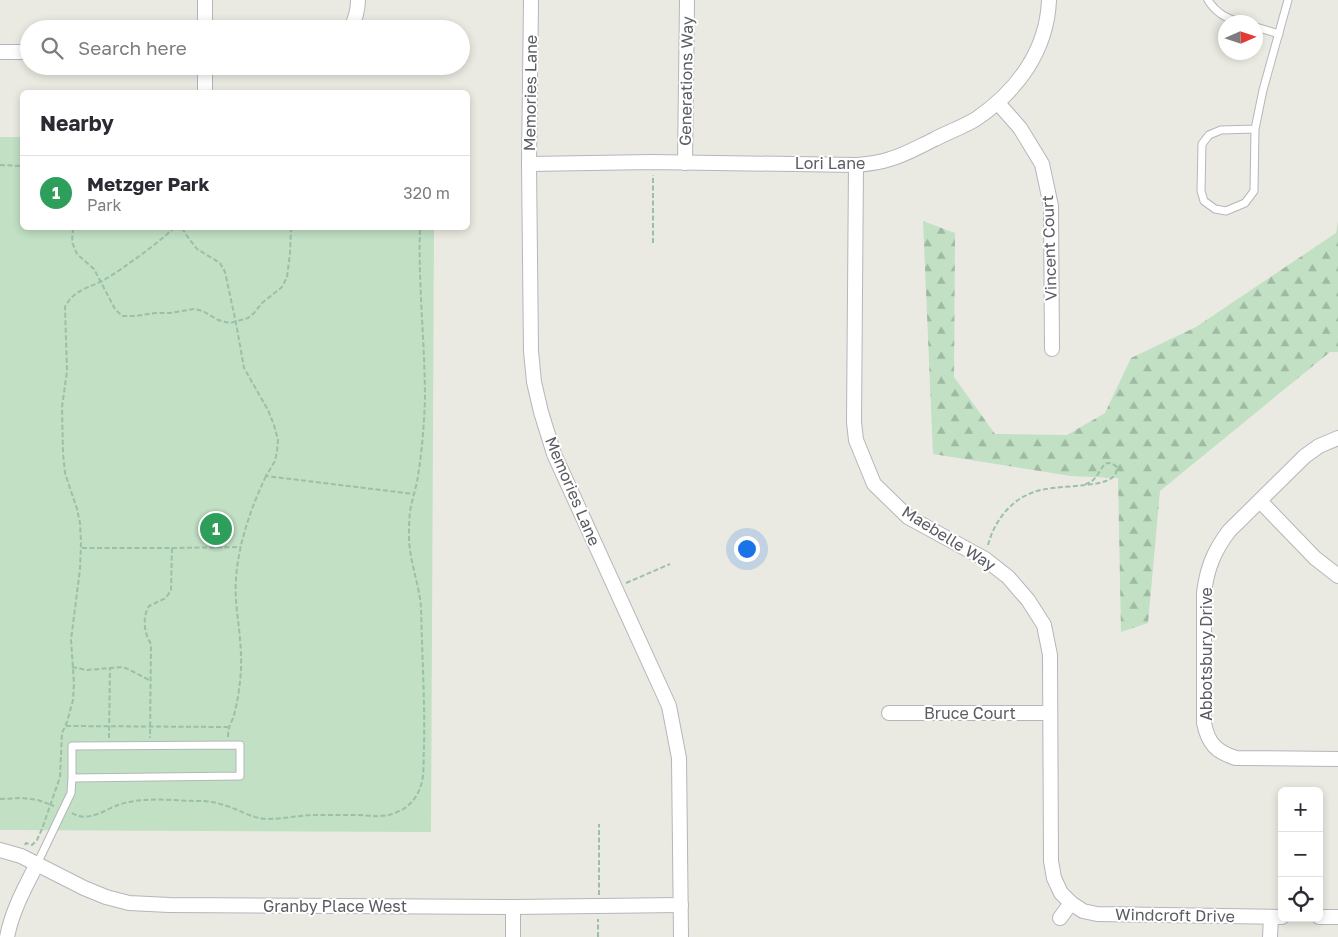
<!DOCTYPE html>
<meta charset="utf-8">
<style>
:root{--surface:#fff;--page:#f7f7f7;--text:#2b2b33;--muted:#7c7c81;--line:#e1e1e2;--accent:#2563eb}
body{margin:0;font-family:"Golos Text",sans-serif;background:var(--page);color:var(--text)}
.controls{position:absolute;right:15px;bottom:15px;display:grid;overflow:hidden;border-radius:8px;box-shadow:0 2px 8px #0003}
.controls button{width:45px;height:45px;display:grid;place-items:center;padding:0;border:0;border-bottom:1px solid var(--line);background:var(--surface);color:var(--text);font:25px sans-serif}
.compass{position:absolute;left:1218px;top:15px;width:45px;height:45px;border-radius:50%;background:var(--surface);box-shadow:0 2px 8px #0003;rotate:87deg}
.you{position:absolute;left:746px;top:548px;width:18px;height:18px;margin:-12px;border:4px solid #fff;border-radius:50%;background:#1a73e8;box-shadow:0 0 0 8px #1a73e833}
.badge{display:grid;place-items:center;width:32px;height:32px;border-radius:50%;background:var(--accent);color:#fff;font-size:16px;font-weight:700}
.pin{position:absolute;translate:-50% -50%;border:2px solid #fff;box-shadow:0 1px 5px #0006}
.list{margin:0;padding:0;list-style:none}
h2{display:flex;justify-content:space-between;align-items:center;height:65px;margin:0;padding:0 20px;font-size:21px}
h2 small{font-size:16px;font-weight:400;color:var(--muted)}
.list li{display:grid;grid-template-columns:32px 1fr auto;gap:15px;align-items:center;box-sizing:border-box;height:75px;padding:0 20px;border-top:1px solid var(--line)}
.list b{display:block;font-size:19px;white-space:nowrap}
.list p{margin:0;font-size:16px;white-space:nowrap;color:var(--muted)}
.list em{font-size:16px;font-style:normal;color:var(--muted)}
.icon{flex:none;width:28px;height:28px;fill:none;stroke:currentColor;stroke-width:2;stroke-linecap:round;stroke-linejoin:round}
.map{position:relative;flex:none;width:1338px;height:937px;overflow:hidden}
.search{position:absolute;background:var(--surface);box-shadow:0 2px 8px #0003;left:20px;top:20px;width:450px;height:55px;display:flex;align-items:center;gap:12px;box-sizing:border-box;padding:0 18px;border-radius:28px;color:var(--muted);font-size:19px}
.panel{position:absolute;background:var(--surface);box-shadow:0 2px 8px #0003;left:20px;top:90px;width:450px;height:140px;border-radius:8px}
.map>svg:first-child{display:block}
.forest{fill:url(#forest-firs)}
.park{fill:#c1e0c4}
.lines{fill:none;stroke-linecap:round;stroke-linejoin:round}
.service-casing{stroke:#b4b6bb;stroke-width:9}
.minor-casing{stroke:#b4b6bb;stroke-width:16}
.path{stroke:#9bc0a9;stroke-width:2;stroke-dasharray:5 2.5;stroke-linecap:butt}
.service{stroke:#fff;stroke-width:7}
.minor{stroke:#fff;stroke-width:14}
.labels{text-anchor:middle;dominant-baseline:central;stroke-width:4;stroke-linejoin:round;paint-order:stroke}
.street-label{font-size:16px;fill:#5a5c61;stroke:#fff}
</style>
<div class="map">
<svg width="1338" height="937" viewBox="0 0 1338 937">
<defs>
<pattern id="forest-firs" width="22" height="20" patternUnits="userSpaceOnUse" patternTransform="scale(1.25)"><rect width="22" height="20" fill="#c1e0c4"/><path d="M5 1l3.5 6h-7zM16 11l3.5 6h-7z" fill="#a0b9a3"/></pattern>
</defs>
<rect width="100%" height="100%" fill="#ebeae2"/>
<path class="forest" d="M 923,221 L 955,233 L 954,377 L 995,434 L 1067,435 L 1105,413 L 1131,358 L 1196,327 L 1336,233 L 1338,222 L 1338,352 L 1330,352 L 1160,491 L 1148,623 L 1121,632 L 1118,478 L 1071,476 L 933,454 Z"/>
<path class="park" d="M 0,137 L 22,137 L 22,228 L 434,228 L 431,832 L 0,830 Z"/>
<g class="lines">
<defs>
<g id="service">
<path d="M 1208,0 C 1215,12 1227,19 1240,22"/>
<path d="M 1256,27 L 1279,34"/>
<path d="M 1255,129 L 1221,130 L 1209,135 L 1202,144 L 1201,191 L 1204,201 L 1215,209 L 1226,211 L 1245,203 L 1254,191 L 1255,129 L 1263,90 L 1288,0"/>
<path d="M 37,864 L 71,793 L 72,778 L 72,746 L 240,745 L 240,776 L 72,778"/>
</g>
<g id="minor">
<path d="M 531,0 L 529,164 L 531,351 L 534,382 L 541,412 L 554,454 L 669,706 L 679,758 L 681,937"/>
<path d="M 205,29 L 205,0"/>
<path d="M 350,29 C 355,21 358,9 358,0"/>
<path d="M 0,52 L 29,52"/>
<path d="M 205,66 L 205,92"/>
<path d="M 998,103 L 1020,128 L 1042,164 L 1051,206 L 1052,349"/>
<path d="M 685,163 L 687,0"/>
<path d="M 529,164 L 652,162 L 856,165 C 867,164 879,163 890,159 C 905,155 920,146 935,139 C 948,132 963,127 976,119 C 1017,91 1047,51 1049,0"/>
<path d="M 856,165 L 854,422 L 856,440 L 874,484 L 908,517 L 985,559 L 1008,577 L 1028,600 L 1044,625 L 1050,655 L 1051,861 L 1054,878 L 1061,893 L 1071,903 L 1083,911 L 1097,914 L 1282,917"/>
<path d="M 1338,438 L 1319,446 L 1305,456 L 1229,531 C 1214,551 1207,568 1204,593 L 1204,723 C 1208,743 1216,752 1236,758 L 1338,759"/>
<path d="M 1260,501 L 1315,558 L 1338,576"/>
<path d="M 889,713 L 1050,713"/>
<path d="M 0,850 L 21,856 L 84,888 L 106,897 L 129,903 L 169,905 L 513,907 L 681,905"/>
<path d="M 513,907 L 513,937"/>
<path d="M 1319,917 L 1338,917"/>
<path d="M 1060,918 L 1071,903"/>
<path d="M 7,937 C 12,911 25,887 37,864"/>
<path d="M 1270,937 L 1271,917"/>
</g>
</defs>
<use href="#service" class="service-casing"/>
<use href="#minor" class="minor-casing"/>
<g class="path">
<path d="M 0,165 L 22,166"/>
<path d="M 73,228 L 72,242 L 77,254 L 94,269 L 115,309 L 122,316 L 135,316 L 155,313 L 170,313 L 194,309 L 203,311 L 218,320 L 230,323 L 248,318 L 254,313 L 262,303 L 282,287 L 287,277 L 290,253 L 291,228"/>
<path d="M 182,228 L 187,236 L 197,249 L 220,263 L 225,272 L 236,323 L 244,368 L 268,410 L 274,425 L 278,440 L 277,451 L 275,461 L 266,476 L 414,494"/>
<path d="M 653,243 L 653,175"/>
<path d="M 988,545 C 994,522 1010,500 1034,492 C 1054,484 1099,489 1113,477 C 1116,474 1117,471 1117,467 C 1104,456 1102,470 1095,478 C 1092,482 1088,483 1083,485"/>
<path d="M 82,548 L 172,548 L 171,590 L 166,598 L 149,606 C 142,618 144,633 151,644 L 150,738"/>
<path d="M 172,548 L 241,547"/>
<path d="M 626,583 L 670,564"/>
<path d="M 72,667 L 87,670 L 122,667 L 128,669 L 151,681"/>
<path d="M 66,726 L 228,727"/>
<path d="M 228,737 C 228,725 231,725 234,715 C 238,701 240,684 241,670 C 242,646 238,624 236,601 C 233,559 248,514 266,476"/>
<path d="M 109,738 L 110,667"/>
<path d="M 0,799 L 22,798 L 38,800 L 54,806"/>
<path d="M 72,813 C 87,823 105,810 118,805 C 144,796 174,801 201,801 C 210,801 218,803 227,806 C 240,810 251,818 266,819 C 281,819 296,816 311,815 C 327,815 344,815 360,815 C 373,816 385,818 397,812 C 408,808 416,799 420,788 C 425,776 423,760 424,747 C 425,701 422,654 421,607 C 419,583 409,560 409,536 C 409,525 409,513 412,502 C 414,493 417,484 418,476 C 422,451 424,425 425,399 C 425,342 418,285 420,228"/>
<path d="M 25,845 L 26,843 L 32,845 L 37,840 L 42,829 L 60,777 L 62,733 L 67,722 L 73,700 L 74,683 L 71,640 L 80,569 L 81,543 L 80,523 L 77,509 L 65,473 L 63,453 L 62,407 L 67,371 L 65,307 C 74,290 86,289 102,281 C 111,276 120,270 128,264 C 144,253 160,241 174,228"/>
<path d="M 599,895 L 599,824"/>
<path d="M 598,937 L 598,919"/>
</g>
<use href="#service" class="service"/>
<use href="#minor" class="minor"/>
</g>
<g class="labels">
<g class="street-label">
<text transform="translate(686 81) rotate(-89)">Generations Way</text>
<text transform="translate(530 93) rotate(-89)">Memories Lane</text>
<text x="830" y="163">Lori Lane</text>
<text transform="translate(1049 248) rotate(-92)">Vincent Court</text>
<text transform="translate(573 491) rotate(67)">Memories Lane</text>
<text transform="translate(949 538) rotate(32)">Maebelle Way</text>
<text transform="translate(1206 654) rotate(-90)">Abbotsbury Drive</text>
<text x="970" y="713">Bruce Court</text>
<text x="335" y="906">Granby Place West</text>
<text transform="translate(1175 915) rotate(1)">Windcroft Drive</text>
</g>
</g>
</svg>
<div class="controls">
<button>+</button>
<button>−</button>
<button><svg class="icon" aria-label="locate" viewBox="0 0 24 24"><circle cx="12" cy="12" r="6"/><path d="M12 2v4M12 18v4M2 12h4M18 12h4"/></svg></button>
</div>
<svg class="compass" viewBox="-18 -18 36 36"><path d="M0-13l5 13h-10z" fill="#e53935"/><path d="M0 13l5-13h-10z" fill="#7c7c81"/></svg>
<div class="you"></div>
<div class="pin badge" style="left:216px;top:529px;background:#2e9e5b">1</div>
<div class="search"><svg class="icon" aria-label="search" viewBox="0 0 24 24"><circle cx="10" cy="10" r="6"/><path d="M15 15l6 6"/></svg>Search here</div>
<section class="panel">
<h2>Nearby<small></small></h2>
<ul class="list">
<li><span class="badge" style="background:#2e9e5b">1</span><div><b>Metzger Park</b><p>Park</p></div><em>320 m</em></li>
</ul>
</section>
</div>
